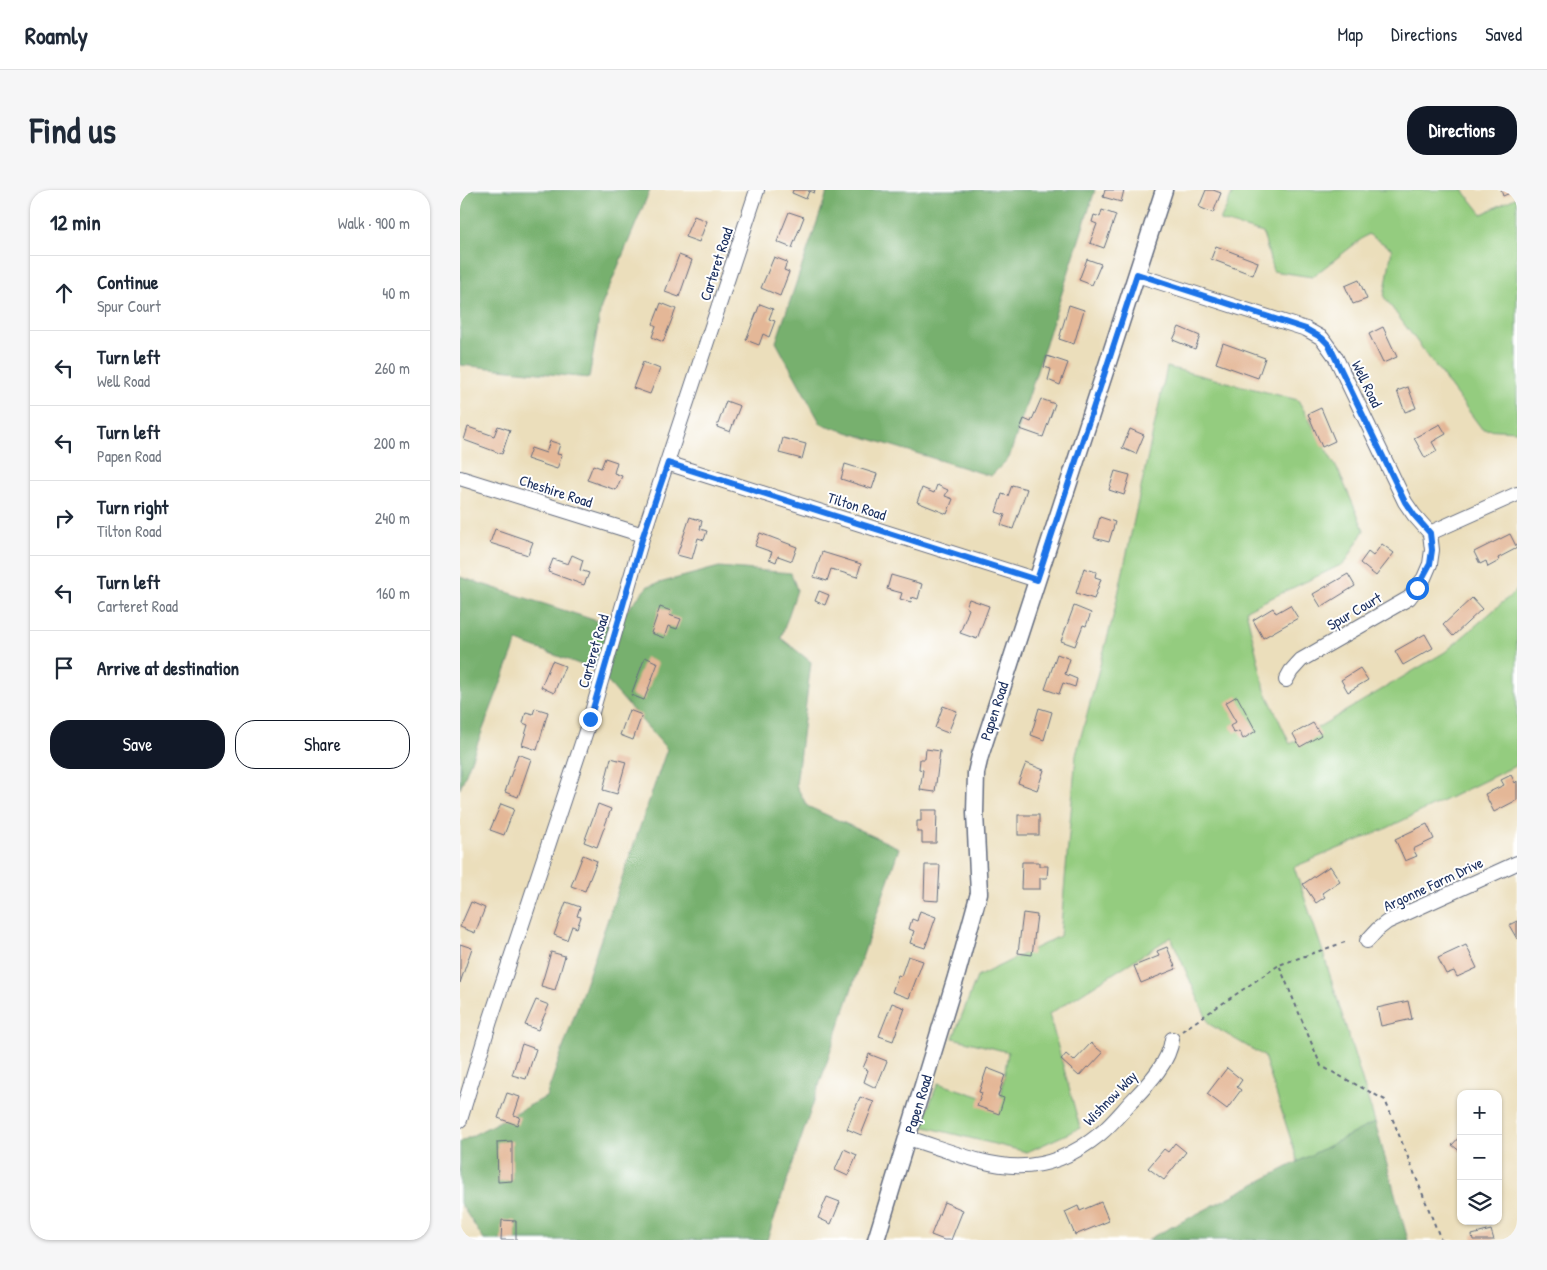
<!DOCTYPE html>
<meta charset="utf-8">
<style>
:root{--surface:#fff;--page:#f6f6f7;--text:#1f2937;--muted:#747a83;--line:#e0e1e3;--accent:#111827}
body{margin:0;font-family:"Patrick Hand",sans-serif;background:var(--page);color:var(--text)}
.controls{position:absolute;right:15px;bottom:15px;display:grid;overflow:hidden;border-radius:10px;box-shadow:0 1px 4px #0004}
.controls button{width:45px;height:45px;display:grid;place-items:center;padding:0;border:0;border-bottom:1px solid var(--line);background:var(--surface);color:var(--text);font:25px sans-serif}
.stop{position:absolute;width:15px;height:15px;margin:-11px;border:4px solid #1a73e8;border-radius:50%;background:#fff}
.stop.end{background:#1a73e8;border-color:#fff;box-shadow:0 1px 5px #0008}
.list{margin:0;padding:0;list-style:none}
h2{display:flex;justify-content:space-between;align-items:center;height:65px;margin:0;padding:0 20px;font-size:21px}
h2 small{font-size:16px;font-weight:400;color:var(--muted)}
.list li{display:grid;grid-template-columns:32px 1fr auto;gap:15px;align-items:center;box-sizing:border-box;height:75px;padding:0 20px;border-top:1px solid var(--line)}
.list b{display:block;font-size:19px;white-space:nowrap}
.list p{margin:0;font-size:16px;white-space:nowrap;color:var(--muted)}
.list em{font-size:16px;font-style:normal;color:var(--muted)}
.actions{display:flex;gap:10px;padding:15px 20px}
.actions a{flex:1;padding:11px 0;border:1px solid var(--accent);border-radius:20px;text-align:center;font-size:18px;color:var(--accent)}
.actions .main{background:var(--accent);color:#fff}
.icon{flex:none;width:28px;height:28px;fill:none;stroke:currentColor;stroke-width:2;stroke-linecap:round;stroke-linejoin:round}
.map{position:relative;flex:none;width:1057px;height:1050px;overflow:hidden;border-radius:20px}
header{display:flex;align-items:center;gap:30px;box-sizing:border-box;height:70px;padding:0 25px;background:var(--surface);border-bottom:1px solid var(--line)}
header strong{font-size:24px}
nav{display:flex;gap:28px;margin-inline-start:auto;font-size:18px}
.intro{display:flex;align-items:center;justify-content:space-between;box-sizing:border-box;height:120px;padding:0 30px}
h1{margin:0;font-size:35px}
.button{padding:12px 22px;border-radius:20px;background:var(--accent);color:#fff;font-size:18px;font-weight:700}
main{display:flex;gap:30px;padding:0 30px}
aside{flex:1;background:var(--surface);border-radius:20px;box-shadow:0 1px 4px #0004}
.map>svg:first-child{display:block}
.green{fill:#94cc7f;stroke:#587e6e}
.forest{fill:#77b06e;stroke:#497066}
.building{fill:#e4b797}
.lines{fill:none;stroke-linecap:round;stroke-linejoin:round}
.minor-casing{stroke:#646c7f;stroke-width:16}
.tertiary-casing{stroke:#646c7f;stroke-width:19}
.path{stroke:#646c7f;stroke-width:2;stroke-dasharray:4 4;stroke-linecap:butt}
.minor{stroke:#fff;stroke-width:14}
.tertiary{stroke:#fff;stroke-width:16}
.route{stroke:#1a73e8;stroke-width:6}
.labels{text-anchor:middle;dominant-baseline:central;stroke-width:4;stroke-linejoin:round;paint-order:stroke}
.street-label{font-size:15px;fill:#1b2f5e;stroke:#fff}
</style>
<header>
<strong>Roamly</strong>
<nav><a>Map</a><a>Directions</a><a>Saved</a></nav>
</header>
<div class="intro"><h1>Find us</h1><a class="button">Directions</a></div>
<main>
<aside>
<h2>12 min<small>Walk · 900 m</small></h2>
<ul class="list">
<li><svg class="icon" aria-label="ahead" viewBox="0 0 24 24"><path d="M12 20V5M6 11l6-6 6 6"/></svg><div><b>Continue</b><p>Spur Court</p></div><em>40 m</em></li>
<li><svg class="icon" aria-label="left" viewBox="0 0 24 24"><path d="M17 20v-9H6M10 6l-5 5 5 5"/></svg><div><b>Turn left</b><p>Well Road</p></div><em>260 m</em></li>
<li><svg class="icon" aria-label="left" viewBox="0 0 24 24"><path d="M17 20v-9H6M10 6l-5 5 5 5"/></svg><div><b>Turn left</b><p>Papen Road</p></div><em>200 m</em></li>
<li><svg class="icon" aria-label="right" viewBox="0 0 24 24"><path d="M7 20v-9h11M14 6l5 5-5 5"/></svg><div><b>Turn right</b><p>Tilton Road</p></div><em>240 m</em></li>
<li><svg class="icon" aria-label="left" viewBox="0 0 24 24"><path d="M17 20v-9H6M10 6l-5 5 5 5"/></svg><div><b>Turn left</b><p>Carteret Road</p></div><em>160 m</em></li>
<li><svg class="icon" aria-label="arrive" viewBox="0 0 24 24"><path d="M6 21V4h12l-3 4 3 4H6"/></svg><div><b>Arrive at destination</b></div></li>
</ul>
<div class="actions"><a class="main">Save</a><a>Share</a></div>
</aside>
<div class="map">
<svg width="1057" height="1050" viewBox="0 0 1057 1050">
<rect width="100%" height="100%" fill="#fff"/>
<filter id="ink" filterUnits="userSpaceOnUse"><feTurbulence type="fractalNoise" baseFrequency=".02" numOctaves="2"/><feDisplacementMap in="SourceGraphic" scale="10" xChannelSelector="R" yChannelSelector="G"/><feConvolveMatrix kernelMatrix="1 2 1 2 8 2 1 2 1" color-interpolation-filters="sRGB"/></filter>
<filter id="wash" filterUnits="userSpaceOnUse"><feTurbulence type="fractalNoise" baseFrequency=".0096" numOctaves="4" result="noise"/><feDisplacementMap in="SourceGraphic" scale="20" xChannelSelector="R" yChannelSelector="G"/><feGaussianBlur stdDeviation="1.12" result="paint"/><feColorMatrix in="noise" values="0 0 0 0 0 0 0 0 0 0 0 0 0 0 0 0 0 1.4 0 .05"/><feComposite in="paint" operator="in"/></filter>
<g filter="url(#wash)">
<rect width="100%" height="100%" fill="#ebdebb"/>
<g class="green">
<path d="M 774,0 L 1003,0 L 1022,24 L 1057,7 L 1057,241 L 1022,239 L 924,107 L 932,59 L 908,44 L 852,87 L 813,81 L 803,43 L 760,31 Z"/>
<path d="M 707,177 L 838,210 L 880,284 L 904,340 L 885,373 L 786,420 L 805,500 L 830,554 L 985,462 L 1057,400 L 1057,575 L 923,640 L 834,677 L 861,756 L 915,932 L 838,972 L 804,866 L 749,834 L 711,747 L 589,824 L 620,938 L 567,962 L 461,936 L 478,893 L 540,913 L 548,862 L 493,848 L 517,787 L 600,746 L 616,565 L 654,423 Z"/>
</g>
<g class="forest">
<path d="M 0,0 L 190,0 L 141,117 L 129,188 L 0,175 Z"/>
<path d="M 368,0 L 635,0 L 549,268 L 531,286 L 361,234 L 316,152 Z"/>
<path d="M 259,377 L 331,383 L 337,400 L 321,448 L 351,472 L 336,595 L 347,616 L 439,658 L 307,1050 L 24,1050 L 0,1013 L 0,952 L 86,907 L 207,559 L 138,481 L 57,451 L 0,599 L 0,387 L 153,436 L 188,396 Z"/>
<path d="M 915,932 L 948,1050 L 687,1050 L 694,1046 Z"/>
</g>
<g id="blocks">
<g class="building">
<path d="M 333,0 L 355,0 L 354,3 L 349,1 L 346,9 L 332,3 Z"/>
<path d="M 645,0 L 664,0 L 661,12 L 643,7 Z"/>
<path d="M 746,0 L 753,0 L 761,3 L 753,23 L 739,17 Z"/>
<path d="M 1041,0 L 1057,0 L 1043,6 Z"/>
<path d="M 642,20 L 656,25 L 644,58 L 630,53 L 637,34 L 632,32 L 634,25 L 640,27 Z"/>
<path d="M 329,22 L 344,27 L 332,58 L 317,52 Z"/>
<path d="M 234,26 L 247,31 L 239,52 L 225,47 Z"/>
<path d="M 756,56 L 798,72 L 793,85 L 751,69 Z"/>
<path d="M 219,65 L 232,70 L 219,107 L 205,102 Z"/>
<path d="M 314,67 L 327,72 L 324,80 L 329,82 L 320,106 L 301,98 Z"/>
<path d="M 627,69 L 641,74 L 632,95 L 619,90 Z"/>
<path d="M 899,90 L 907,109 L 893,114 L 885,96 Z"/>
<path d="M 201,113 L 216,119 L 203,152 L 192,147 L 196,136 L 193,134 Z"/>
<path d="M 300,114 L 313,119 L 309,129 L 315,131 L 309,147 L 303,144 L 299,155 L 286,150 Z"/>
<path d="M 609,115 L 624,120 L 614,154 L 599,149 Z"/>
<path d="M 719,137 L 740,146 L 735,159 L 713,150 Z"/>
<path d="M 923,137 L 937,167 L 923,173 L 909,144 Z"/>
<path d="M 763,153 L 805,168 L 798,188 L 756,173 Z"/>
<path d="M 587,166 L 608,173 L 600,195 L 588,190 L 591,179 L 584,177 Z"/>
<path d="M 183,172 L 200,179 L 190,204 L 173,198 Z"/>
<path d="M 948,197 L 956,218 L 945,222 L 937,201 Z"/>
<path d="M 581,209 L 595,214 L 583,247 L 560,239 L 564,229 L 571,232 Z"/>
<path d="M 266,211 L 280,216 L 270,242 L 257,237 Z"/>
<path d="M 861,218 L 875,251 L 862,257 L 848,224 Z"/>
<path d="M 980,234 L 986,244 L 972,252 L 977,261 L 965,268 L 954,248 Z"/>
<path d="M 38,236 L 50,240 L 42,264 L 4,250 L 8,237 L 34,246 Z"/>
<path d="M 670,239 L 684,245 L 676,264 L 662,258 Z"/>
<path d="M 323,248 L 346,254 L 342,269 L 319,263 Z"/>
<path d="M 90,251 L 100,254 L 97,264 L 102,265 L 97,279 L 67,269 L 71,258 L 86,263 Z"/>
<path d="M 145,268 L 157,272 L 154,283 L 162,286 L 156,300 L 127,290 L 133,275 L 141,278 Z"/>
<path d="M 385,274 L 417,284 L 412,299 L 381,289 Z"/>
<path d="M 655,281 L 670,285 L 664,305 L 649,300 Z"/>
<path d="M 477,295 L 488,300 L 485,306 L 493,309 L 487,324 L 457,312 L 462,298 L 474,303 Z"/>
<path d="M 552,295 L 567,299 L 553,339 L 541,335 L 545,325 L 536,322 L 542,304 L 548,306 Z"/>
<path d="M 230,327 L 242,331 L 240,339 L 247,341 L 244,350 L 238,348 L 232,369 L 217,365 Z"/>
<path d="M 640,327 L 655,332 L 649,352 L 634,348 Z"/>
<path d="M 35,339 L 73,352 L 68,365 L 30,353 Z"/>
<path d="M 300,343 L 337,357 L 332,371 L 318,366 L 316,372 L 309,369 L 312,362 L 295,356 Z"/>
<path d="M 1050,344 L 1057,358 L 1038,368 L 1039,371 L 1028,377 L 1026,371 L 1020,374 L 1014,362 Z"/>
<path d="M 922,354 L 934,363 L 916,386 L 900,373 L 908,362 L 913,366 Z"/>
<path d="M 362,362 L 401,374 L 397,387 L 371,379 L 367,391 L 354,387 Z"/>
<path d="M 112,365 L 123,370 L 120,380 L 129,383 L 124,395 L 88,382 L 93,369 L 108,374 Z"/>
<path d="M 624,378 L 636,382 L 635,387 L 641,389 L 634,409 L 616,403 Z"/>
<path d="M 888,384 L 895,396 L 861,417 L 853,404 Z"/>
<path d="M 431,385 L 462,394 L 458,409 L 452,407 L 451,412 L 440,409 L 442,403 L 427,399 Z"/>
<path d="M 359,401 L 369,405 L 365,415 L 355,411 Z"/>
<path d="M 1012,408 L 1022,419 L 993,446 L 983,435 Z"/>
<path d="M 509,409 L 529,416 L 517,449 L 500,443 L 509,419 L 506,417 Z"/>
<path d="M 830,415 L 838,428 L 803,448 L 793,430 L 813,418 L 816,423 Z"/>
<path d="M 614,416 L 631,423 L 626,436 L 623,435 L 615,456 L 601,451 Z"/>
<path d="M 200,417 L 211,421 L 209,425 L 221,429 L 217,439 L 208,436 L 204,448 L 191,443 Z"/>
<path d="M 965,444 L 973,458 L 943,475 L 935,461 Z"/>
<path d="M 597,464 L 610,469 L 605,484 L 617,489 L 615,497 L 603,493 L 599,504 L 585,499 Z"/>
<path d="M 185,467 L 198,473 L 184,510 L 171,505 Z"/>
<path d="M 92,471 L 105,476 L 94,503 L 81,497 Z"/>
<path d="M 900,478 L 908,490 L 888,502 L 881,490 Z"/>
<path d="M 777,506 L 796,541 L 783,549 L 779,541 L 774,543 L 770,536 L 776,532 L 765,513 Z"/>
<path d="M 483,516 L 497,521 L 488,543 L 475,538 Z"/>
<path d="M 75,518 L 88,522 L 77,560 L 62,555 L 68,535 L 63,533 L 66,522 L 73,524 Z"/>
<path d="M 579,518 L 592,522 L 584,550 L 571,545 Z"/>
<path d="M 169,520 L 182,525 L 173,550 L 160,545 Z"/>
<path d="M 853,533 L 861,545 L 840,557 L 833,544 Z"/>
<path d="M 466,559 L 480,561 L 475,602 L 460,600 L 463,580 L 459,579 L 460,569 L 465,569 Z"/>
<path d="M 58,564 L 71,569 L 58,607 L 45,602 Z"/>
<path d="M 151,568 L 166,572 L 157,604 L 143,600 Z"/>
<path d="M 566,573 L 584,580 L 577,600 L 558,593 Z"/>
<path d="M 1051,585 L 1055,593 L 1057,591 L 1057,610 L 1034,622 L 1025,604 L 1044,595 L 1041,590 Z"/>
<path d="M 41,614 L 54,619 L 44,645 L 30,640 Z"/>
<path d="M 138,614 L 151,619 L 137,657 L 124,652 Z"/>
<path d="M 461,620 L 477,620 L 476,653 L 462,653 L 462,642 L 457,642 L 457,631 L 461,631 Z"/>
<rect x="558" y="625" width="21" height="20"/>
<path d="M 967,634 L 974,649 L 953,659 L 957,666 L 945,671 L 935,649 Z"/>
<path d="M 123,665 L 137,671 L 125,701 L 111,696 Z"/>
<path d="M 562,672 L 579,672 L 579,676 L 588,676 L 587,688 L 580,688 L 580,699 L 561,699 Z"/>
<path d="M 465,675 L 480,675 L 478,711 L 464,710 Z"/>
<path d="M 870,676 L 880,691 L 862,703 L 865,707 L 856,713 L 843,694 Z"/>
<path d="M 11,712 L 25,718 L 15,743 L 0,737 Z"/>
<path d="M 106,712 L 120,717 L 117,726 L 121,727 L 117,738 L 112,736 L 107,750 L 94,745 Z"/>
<path d="M 460,721 L 476,727 L 465,758 L 450,753 L 454,741 L 449,739 L 452,729 L 457,731 Z"/>
<path d="M 563,723 L 577,725 L 572,765 L 558,763 Z"/>
<path d="M 1057,731 L 1057,749 L 1049,735 Z"/>
<path d="M 0,754 L 12,758 L 0,793 Z"/>
<path d="M 1006,755 L 1017,778 L 997,787 L 994,781 L 986,784 L 978,768 Z"/>
<path d="M 707,757 L 716,779 L 681,793 L 674,776 L 699,766 L 697,761 Z"/>
<path d="M 91,762 L 105,766 L 95,800 L 81,796 Z"/>
<path d="M 448,766 L 463,771 L 449,808 L 432,802 L 438,785 L 441,786 Z"/>
<path d="M 76,810 L 89,815 L 78,840 L 65,835 Z"/>
<path d="M 948,811 L 952,829 L 921,836 L 917,818 Z"/>
<path d="M 432,813 L 445,818 L 433,851 L 419,846 Z"/>
<path d="M 631,853 L 643,863 L 629,878 L 627,877 L 619,886 L 601,870 L 606,864 L 614,871 Z"/>
<path d="M 62,854 L 76,859 L 66,889 L 52,885 Z"/>
<path d="M 409,864 L 427,871 L 416,898 L 404,892 L 408,880 L 403,878 Z"/>
<path d="M 527,878 L 545,885 L 538,906 L 544,908 L 539,924 L 517,916 L 522,903 L 519,902 Z"/>
<path d="M 767,878 L 782,890 L 777,897 L 781,900 L 767,919 L 747,904 Z"/>
<path d="M 47,903 L 60,907 L 54,925 L 60,927 L 57,935 L 38,928 Z"/>
<path d="M 400,907 L 414,912 L 401,945 L 387,939 Z"/>
<path d="M 1001,945 L 1001,962 L 992,955 Z"/>
<path d="M 52,951 L 52,991 L 38,992 L 37,952 Z"/>
<path d="M 715,953 L 726,962 L 704,990 L 688,978 L 704,959 L 708,962 Z"/>
<path d="M 384,959 L 397,965 L 388,986 L 375,980 Z"/>
<path d="M 367,1007 L 380,1012 L 371,1034 L 358,1028 Z"/>
<path d="M 484,1012 L 503,1020 L 491,1050 L 484,1050 L 471,1045 Z"/>
<path d="M 641,1012 L 649,1031 L 615,1045 L 605,1022 L 618,1016 L 620,1021 Z"/>
<path d="M 42,1030 L 56,1031 L 56,1050 L 41,1050 Z"/>
<path d="M 1031,1040 L 1034,1050 L 1013,1050 L 1012,1045 Z"/>
</g>
</g>
</g>
<g filter="url(#ink)">
<use href="#blocks" fill-opacity="0" stroke="#646c7f" stroke-width="1"/>
<g class="lines">
<defs>
<g id="minor">
<path d="M 677,85 L 846,139 L 862,148 L 875,166 L 945,312 L 954,325 L 970,343 L 1057,304"/>
<path d="M 207,273 L 577,390"/>
<path d="M 0,288 L 183,345"/>
<path d="M 826,490 L 831,481 L 841,470 L 949,408 L 964,388 L 970,374 L 972,360 L 970,343"/>
<path d="M 907,751 L 918,739 L 927,732 L 1057,673"/>
<path d="M 0,930 L 30,831 L 130,529 L 183,345 L 297,0"/>
<path d="M 448,948 C 522,971 571,1000 640,944 C 651,935 660,924 669,914 C 686,896 709,874 712,849"/>
</g>
<path id="tertiary" d="M 416,1050 L 496,787 L 519,703 L 515,623 L 516,583 L 520,566 L 704,0"/>
</defs>
<use href="#minor" class="minor-casing"/>
<use href="#tertiary" class="tertiary-casing"/>
<g class="path">
<path d="M 885,752 L 819,775 L 861,876 L 925,910 L 981,1050"/>
<path d="M 722,841 L 819,775"/>
</g>
<use href="#minor" class="minor"/>
<use href="#tertiary" class="tertiary"/>
</g>
</g>
<g class="lines" filter="url(#ink)">
<path class="route" d="M 130,529 L 183,346 L 208,273 L 577,390 L 677,84 L 846,139 L 862,148 L 869,155 L 945,312 L 954,325 L 970,343 L 972,360 L 970,374 L 957,398"/>
</g>
<g class="labels">
<g class="street-label">
<text transform="translate(256 74) rotate(-72)">Carteret Road</text>
<text transform="translate(907 194) rotate(64)">Well Road</text>
<text transform="translate(96 301) rotate(18)">Cheshire Road</text>
<text transform="translate(397 316) rotate(18)">Tilton Road</text>
<text transform="translate(894 421) rotate(-30)">Spur Court</text>
<text transform="translate(133 461) rotate(-74)">Carteret Road</text>
<text transform="translate(534 521) rotate(-72)">Papen Road</text>
<text transform="translate(973 694) rotate(-25)">Argonne Farm Drive</text>
<text transform="translate(650 908) rotate(-46)">Wishnow Way</text>
<text transform="translate(458 914) rotate(-73)">Papen Road</text>
</g>
</g>
</svg>
<div class="controls">
<button>+</button>
<button>−</button>
<button><svg class="icon" aria-label="layers" viewBox="0 0 24 24"><path d="M12 4l9 5-9 5-9-5zM3 14l9 5 9-5"/></svg></button>
</div>
<div class="stop" style="left:957px;top:398px"></div>
<div class="stop end" style="left:130px;top:529px"></div>
</div>
</main>
